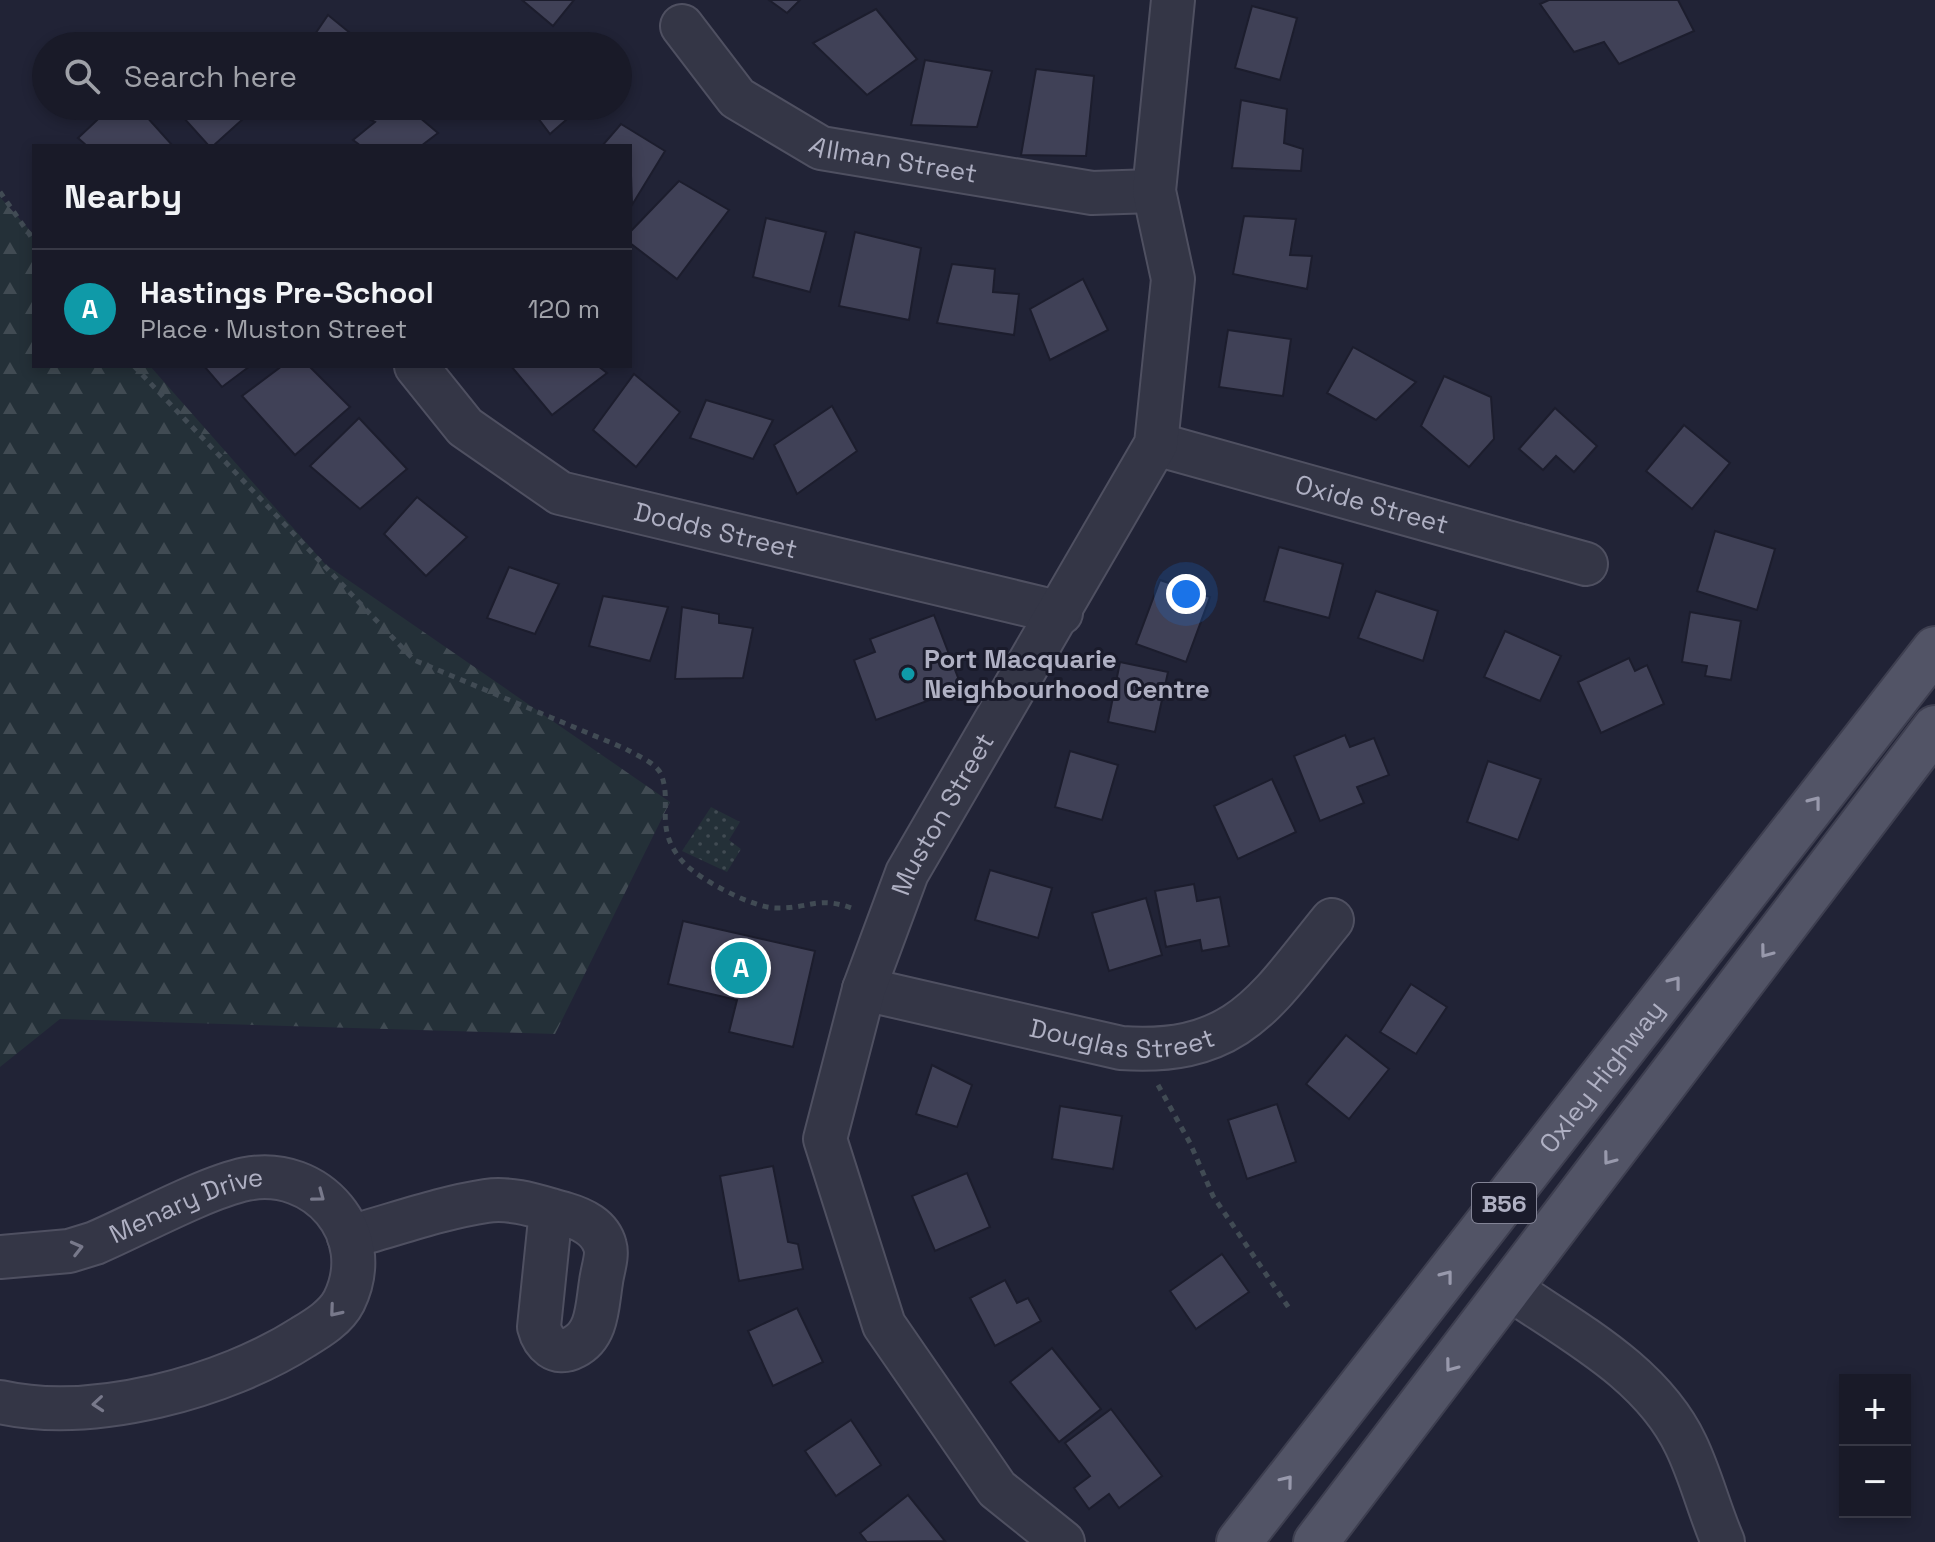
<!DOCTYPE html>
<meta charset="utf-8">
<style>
:root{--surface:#191a28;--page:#262734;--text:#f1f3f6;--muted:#9fa1a8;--line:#373845;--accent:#868bf0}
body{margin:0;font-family:"Space Grotesk",sans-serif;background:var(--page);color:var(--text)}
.controls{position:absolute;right:24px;bottom:24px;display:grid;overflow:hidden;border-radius:0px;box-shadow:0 4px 12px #0003}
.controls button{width:72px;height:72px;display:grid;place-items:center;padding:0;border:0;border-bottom:2px solid var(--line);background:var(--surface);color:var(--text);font:40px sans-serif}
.you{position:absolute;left:1186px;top:594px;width:28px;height:28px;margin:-20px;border:6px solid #fff;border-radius:50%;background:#1a73e8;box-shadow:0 0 0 12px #1a73e833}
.badge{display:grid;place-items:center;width:52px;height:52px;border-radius:50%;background:var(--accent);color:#fff;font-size:26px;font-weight:700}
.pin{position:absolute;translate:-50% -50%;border:4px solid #fff;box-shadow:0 2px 8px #0006}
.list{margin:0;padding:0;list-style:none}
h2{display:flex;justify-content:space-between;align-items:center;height:104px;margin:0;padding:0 32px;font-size:34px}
h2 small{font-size:26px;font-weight:400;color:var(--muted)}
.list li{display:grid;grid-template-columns:52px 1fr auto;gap:24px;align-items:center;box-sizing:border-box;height:120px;padding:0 32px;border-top:2px solid var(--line)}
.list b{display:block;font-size:30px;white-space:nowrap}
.list p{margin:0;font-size:26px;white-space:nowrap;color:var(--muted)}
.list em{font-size:26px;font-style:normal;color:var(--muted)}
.icon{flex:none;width:44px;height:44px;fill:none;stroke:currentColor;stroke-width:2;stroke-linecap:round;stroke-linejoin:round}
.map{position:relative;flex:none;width:1935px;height:1542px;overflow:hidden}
.search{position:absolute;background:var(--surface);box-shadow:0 4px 12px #0003;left:32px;top:32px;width:600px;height:88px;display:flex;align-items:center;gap:20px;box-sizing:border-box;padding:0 28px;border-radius:44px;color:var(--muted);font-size:30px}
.panel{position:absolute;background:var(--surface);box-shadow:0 4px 12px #0003;left:32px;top:144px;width:600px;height:224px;border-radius:0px}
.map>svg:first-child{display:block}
.grass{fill:url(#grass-dots)}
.forest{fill:url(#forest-firs)}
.building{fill:#404157;stroke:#1c1d2d;stroke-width:2}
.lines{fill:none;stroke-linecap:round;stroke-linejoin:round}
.minor-casing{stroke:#4f5061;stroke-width:46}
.major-casing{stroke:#3e3f50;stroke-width:48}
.path{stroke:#414b54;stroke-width:5;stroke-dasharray:6 6;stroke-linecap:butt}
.minor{stroke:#343646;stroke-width:42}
.major{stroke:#525466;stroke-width:44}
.oneway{stroke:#9899ac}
.oneway2{stroke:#78798b}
.culture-dot{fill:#0f9aa8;stroke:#1a1b2b;stroke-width:3}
.labels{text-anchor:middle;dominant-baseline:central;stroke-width:6;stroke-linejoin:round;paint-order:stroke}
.shield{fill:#1a1b2b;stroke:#828395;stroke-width:2}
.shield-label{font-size:24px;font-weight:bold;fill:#afb0c3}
.street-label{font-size:26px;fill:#afb0c3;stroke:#1a1b2b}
.poi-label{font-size:26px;font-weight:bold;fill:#afb0c3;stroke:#1a1b2b;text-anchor:start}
</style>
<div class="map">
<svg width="1935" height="1542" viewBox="0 0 1935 1542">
<defs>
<pattern id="grass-dots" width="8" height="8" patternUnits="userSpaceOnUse" patternTransform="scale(2)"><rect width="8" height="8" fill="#243038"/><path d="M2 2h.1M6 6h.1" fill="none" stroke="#414b53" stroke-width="1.8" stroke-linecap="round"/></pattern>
<pattern id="forest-firs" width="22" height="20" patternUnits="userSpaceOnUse" patternTransform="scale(2)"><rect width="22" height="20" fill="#243038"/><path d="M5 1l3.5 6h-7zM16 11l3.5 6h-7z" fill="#414b53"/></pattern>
</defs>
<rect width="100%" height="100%" fill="#212336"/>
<path class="grass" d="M 711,807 L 740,822 L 729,840 L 741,849 L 727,872 L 682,851 Z"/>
<path class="forest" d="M 0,197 L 34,235 L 34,366 L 150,366 L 325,564 L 670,802 L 555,1034 L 60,1019 L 0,1067 Z"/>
<g class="building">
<path d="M 522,0 L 574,0 L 553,26 Z"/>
<path d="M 769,0 L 800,0 L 787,13 Z"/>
<path d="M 1549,0 L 1678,0 L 1694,31 L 1619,64 L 1604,42 L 1574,52 L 1540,4 Z"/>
<path d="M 1252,6 L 1297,18 L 1280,80 L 1235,68 Z"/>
<path d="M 876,9 L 917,59 L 867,95 L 813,43 Z"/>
<path d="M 328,15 L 366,46 L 307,46 Z"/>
<path d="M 925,60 L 992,71 L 977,127 L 911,125 Z"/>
<path d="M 1036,69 L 1094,76 L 1086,156 L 1021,155 Z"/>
<path d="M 1241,100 L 1287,109 L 1284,143 L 1303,149 L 1301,171 L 1232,168 Z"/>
<path d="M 112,106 L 137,106 L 173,146 L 87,146 L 78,138 Z"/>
<path d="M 173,106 L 251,106 L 254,109 L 213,146 L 209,146 Z"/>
<path d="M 366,106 L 406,106 L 438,133 L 421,146 L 361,146 L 353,140 L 375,122 L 358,113 Z"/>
<path d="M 529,106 L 582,106 L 550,134 Z"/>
<path d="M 621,124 L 665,151 L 632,205 L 630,146 L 602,146 Z"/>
<path d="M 679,181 L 729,210 L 677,279 L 630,243 L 630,232 Z"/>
<path d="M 1244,216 L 1296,219 L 1290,255 L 1312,256 L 1307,289 L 1233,274 Z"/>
<path d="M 766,218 L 826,232 L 810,292 L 753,277 Z"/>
<path d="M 855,232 L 921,248 L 909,320 L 839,306 Z"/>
<path d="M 952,264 L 995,269 L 993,292 L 1019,294 L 1014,335 L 937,323 Z"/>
<path d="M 1083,279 L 1108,330 L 1050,360 L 1030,309 Z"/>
<path d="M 1228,330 L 1291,339 L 1283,396 L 1219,387 Z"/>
<path d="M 1353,347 L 1416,382 L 1376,420 L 1327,393 Z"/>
<path d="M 204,366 L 250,366 L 222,387 Z"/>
<path d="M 282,366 L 309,366 L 350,407 L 295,455 L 242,396 Z"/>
<path d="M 511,366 L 598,366 L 607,373 L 552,415 Z"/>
<path d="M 634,374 L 680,412 L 636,467 L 593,430 Z"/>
<path d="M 1444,376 L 1491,397 L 1494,439 L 1469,467 L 1421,426 Z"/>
<path d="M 706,400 L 773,420 L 753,459 L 690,438 Z"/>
<path d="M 832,406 L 857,451 L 797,494 L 774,445 Z"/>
<path d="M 1555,408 L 1597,446 L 1574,472 L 1556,456 L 1543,470 L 1519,449 Z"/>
<path d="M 359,418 L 407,469 L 360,509 L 310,466 Z"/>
<path d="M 1684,425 L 1730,463 L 1692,509 L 1646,471 Z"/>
<path d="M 417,497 L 467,537 L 426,576 L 384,534 Z"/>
<path d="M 1715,531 L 1775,549 L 1757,610 L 1697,591 Z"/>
<path d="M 1279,547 L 1343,564 L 1329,618 L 1264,601 Z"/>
<path d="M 509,567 L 559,584 L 535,634 L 487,618 Z"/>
<path d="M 1160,580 L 1210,597 L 1186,662 L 1136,644 Z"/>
<path d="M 1376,591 L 1438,611 L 1423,661 L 1358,638 Z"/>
<path d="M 603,596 L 668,607 L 650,661 L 589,646 Z"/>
<path d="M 682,607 L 719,614 L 719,623 L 753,628 L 743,678 L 675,679 Z"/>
<path d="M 1690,612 L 1741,621 L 1731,680 L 1705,676 L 1707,666 L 1682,662 Z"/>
<path d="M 934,615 L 962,688 L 876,720 L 854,660 L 875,652 L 870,639 Z"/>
<path d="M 1505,631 L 1561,656 L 1540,701 L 1484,677 Z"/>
<path d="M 1629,658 L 1635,671 L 1647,665 L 1664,704 L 1601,733 L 1578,682 Z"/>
<path d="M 1120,662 L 1168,672 L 1155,732 L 1108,722 Z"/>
<path d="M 1345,735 L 1350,747 L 1374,738 L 1389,775 L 1357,787 L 1364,803 L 1320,821 L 1294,756 Z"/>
<path d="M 1070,751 L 1118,765 L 1102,820 L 1055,807 Z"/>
<path d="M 1488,761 L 1541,779 L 1518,840 L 1467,822 Z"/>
<path d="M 1272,779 L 1296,832 L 1238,859 L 1214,806 Z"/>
<path d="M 990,870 L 1052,888 L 1038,938 L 975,920 Z"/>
<path d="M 1194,884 L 1197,901 L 1220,897 L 1229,946 L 1202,951 L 1200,940 L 1166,947 L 1155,891 Z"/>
<path d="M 1146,898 L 1162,955 L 1109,971 L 1092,913 Z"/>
<path d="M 683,921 L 815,951 L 793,1047 L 729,1032 L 737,1000 L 668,984 Z"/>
<path d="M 1411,984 L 1447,1007 L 1416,1054 L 1380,1032 Z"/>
<path d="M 1346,1035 L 1389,1069 L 1349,1119 L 1306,1084 Z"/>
<path d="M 932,1065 L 972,1085 L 957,1127 L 916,1114 Z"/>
<path d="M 1277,1104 L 1296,1162 L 1247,1179 L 1228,1120 Z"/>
<path d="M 1060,1106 L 1122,1116 L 1113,1169 L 1052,1159 Z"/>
<path d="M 773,1166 L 788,1242 L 798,1244 L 803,1269 L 739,1281 L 720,1176 Z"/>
<path d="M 967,1173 L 990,1227 L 935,1251 L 912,1196 Z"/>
<path d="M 1222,1254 L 1249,1292 L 1196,1329 L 1170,1291 Z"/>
<path d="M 1005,1280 L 1017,1303 L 1028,1298 L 1041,1321 L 995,1346 L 970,1298 Z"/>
<path d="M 797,1308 L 823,1362 L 773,1386 L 748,1331 Z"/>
<path d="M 1052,1348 L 1101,1409 L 1059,1442 L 1010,1382 Z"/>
<path d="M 1111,1409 L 1162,1476 L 1119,1508 L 1109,1494 L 1089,1509 L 1074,1488 L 1090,1476 L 1065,1443 Z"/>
<path d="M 851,1420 L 881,1465 L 836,1496 L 805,1451 Z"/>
<path d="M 908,1495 L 945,1541 L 867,1542 L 860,1533 Z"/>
</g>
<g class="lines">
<defs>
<g id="minor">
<path id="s1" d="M 682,26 L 737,98 L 821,148 L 1092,193 L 1154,191"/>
<path id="s2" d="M 416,366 L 465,427 L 560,493 L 1061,613"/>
<path id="s3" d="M 1156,444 L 1586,564"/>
<path id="s4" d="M 864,989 L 1121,1048 C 1238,1056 1266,1001 1332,920"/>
<path d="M 349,1237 C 394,1225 440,1208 486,1201 C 513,1197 539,1207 565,1214 C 582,1219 600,1227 605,1246 C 608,1256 602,1272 601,1282 C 597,1306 598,1335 574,1347 C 556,1357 543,1343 539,1327 L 551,1210"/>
<path id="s5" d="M 0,1257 L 69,1251 L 95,1243 C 137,1225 204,1188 246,1179 C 317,1165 377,1234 344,1301 C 336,1317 318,1328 303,1337 C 225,1387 93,1423 0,1402"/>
<path d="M 1510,1289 C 1573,1332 1652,1373 1686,1445 C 1701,1476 1709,1510 1723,1542"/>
<path id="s6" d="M 1063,1542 L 997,1489 L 884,1325 L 825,1139 L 864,989 L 907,873 L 1156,444 L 1173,279 L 1154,191 L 1173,0"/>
</g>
<g id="major">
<path id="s7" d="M 1239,1542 L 1935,649"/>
<path d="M 1316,1542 L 1935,728"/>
</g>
</defs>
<use href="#minor" class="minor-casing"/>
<use href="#major" class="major-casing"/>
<g class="path">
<path d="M 0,192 L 34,241"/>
<path d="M 134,366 L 414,660 L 626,749 C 636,755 656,763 661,774 C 673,804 653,828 683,862 C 698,879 753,908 776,908 C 809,909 818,895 854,909"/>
<path d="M 1158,1085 L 1190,1143 L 1213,1196 L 1291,1311"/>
</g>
<use href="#minor" class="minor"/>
<use href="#major" class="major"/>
</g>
<defs><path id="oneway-chevron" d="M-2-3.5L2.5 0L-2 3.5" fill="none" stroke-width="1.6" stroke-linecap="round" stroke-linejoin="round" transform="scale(2)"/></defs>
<g class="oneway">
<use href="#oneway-chevron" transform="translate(1815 802) rotate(-52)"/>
<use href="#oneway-chevron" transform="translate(1766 952) rotate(127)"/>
<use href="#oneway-chevron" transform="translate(1675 982) rotate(-52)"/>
<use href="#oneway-chevron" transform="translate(1609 1159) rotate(127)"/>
<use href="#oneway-chevron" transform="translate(1447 1276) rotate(-52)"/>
<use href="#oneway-chevron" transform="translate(1451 1366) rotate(127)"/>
<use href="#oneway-chevron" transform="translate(1287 1481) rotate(-51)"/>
</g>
<g class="oneway2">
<use href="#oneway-chevron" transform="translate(319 1196) rotate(37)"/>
<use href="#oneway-chevron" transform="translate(77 1248) rotate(-14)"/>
<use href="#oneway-chevron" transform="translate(335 1311) rotate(130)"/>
<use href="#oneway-chevron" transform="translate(98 1404) rotate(175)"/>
</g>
<circle class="culture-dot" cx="908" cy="674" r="8"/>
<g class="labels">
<rect class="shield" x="1472" y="1183" width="64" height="40" rx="6"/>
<g class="shield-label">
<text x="1504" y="1203">B56</text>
</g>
<g class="street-label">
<text stroke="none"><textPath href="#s1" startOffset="262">Allman Street</textPath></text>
<text stroke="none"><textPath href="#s3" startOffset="224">Oxide Street</textPath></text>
<text stroke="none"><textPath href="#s2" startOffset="354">Dodds Street</textPath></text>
<text stroke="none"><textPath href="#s6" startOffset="826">Muston Street</textPath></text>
<text stroke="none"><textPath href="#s4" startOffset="264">Douglas Street</textPath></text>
<text stroke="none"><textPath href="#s7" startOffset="590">Oxley Highway</textPath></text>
<text stroke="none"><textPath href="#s5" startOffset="196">Menary Drive</textPath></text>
</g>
<g class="poi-label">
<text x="924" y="659">Port Macquarie<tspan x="924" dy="30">Neighbourhood Centre</tspan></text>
</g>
</g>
</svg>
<div class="controls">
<button>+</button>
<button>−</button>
</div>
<div class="you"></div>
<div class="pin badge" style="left:741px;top:968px;background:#0f9aa8">A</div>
<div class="search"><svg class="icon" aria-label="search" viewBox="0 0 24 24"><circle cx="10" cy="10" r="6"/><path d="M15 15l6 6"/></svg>Search here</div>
<section class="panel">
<h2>Nearby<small></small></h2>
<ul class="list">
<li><span class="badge" style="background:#0f9aa8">A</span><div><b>Hastings Pre-School</b><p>Place · Muston Street</p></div><em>120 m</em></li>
</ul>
</section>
</div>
